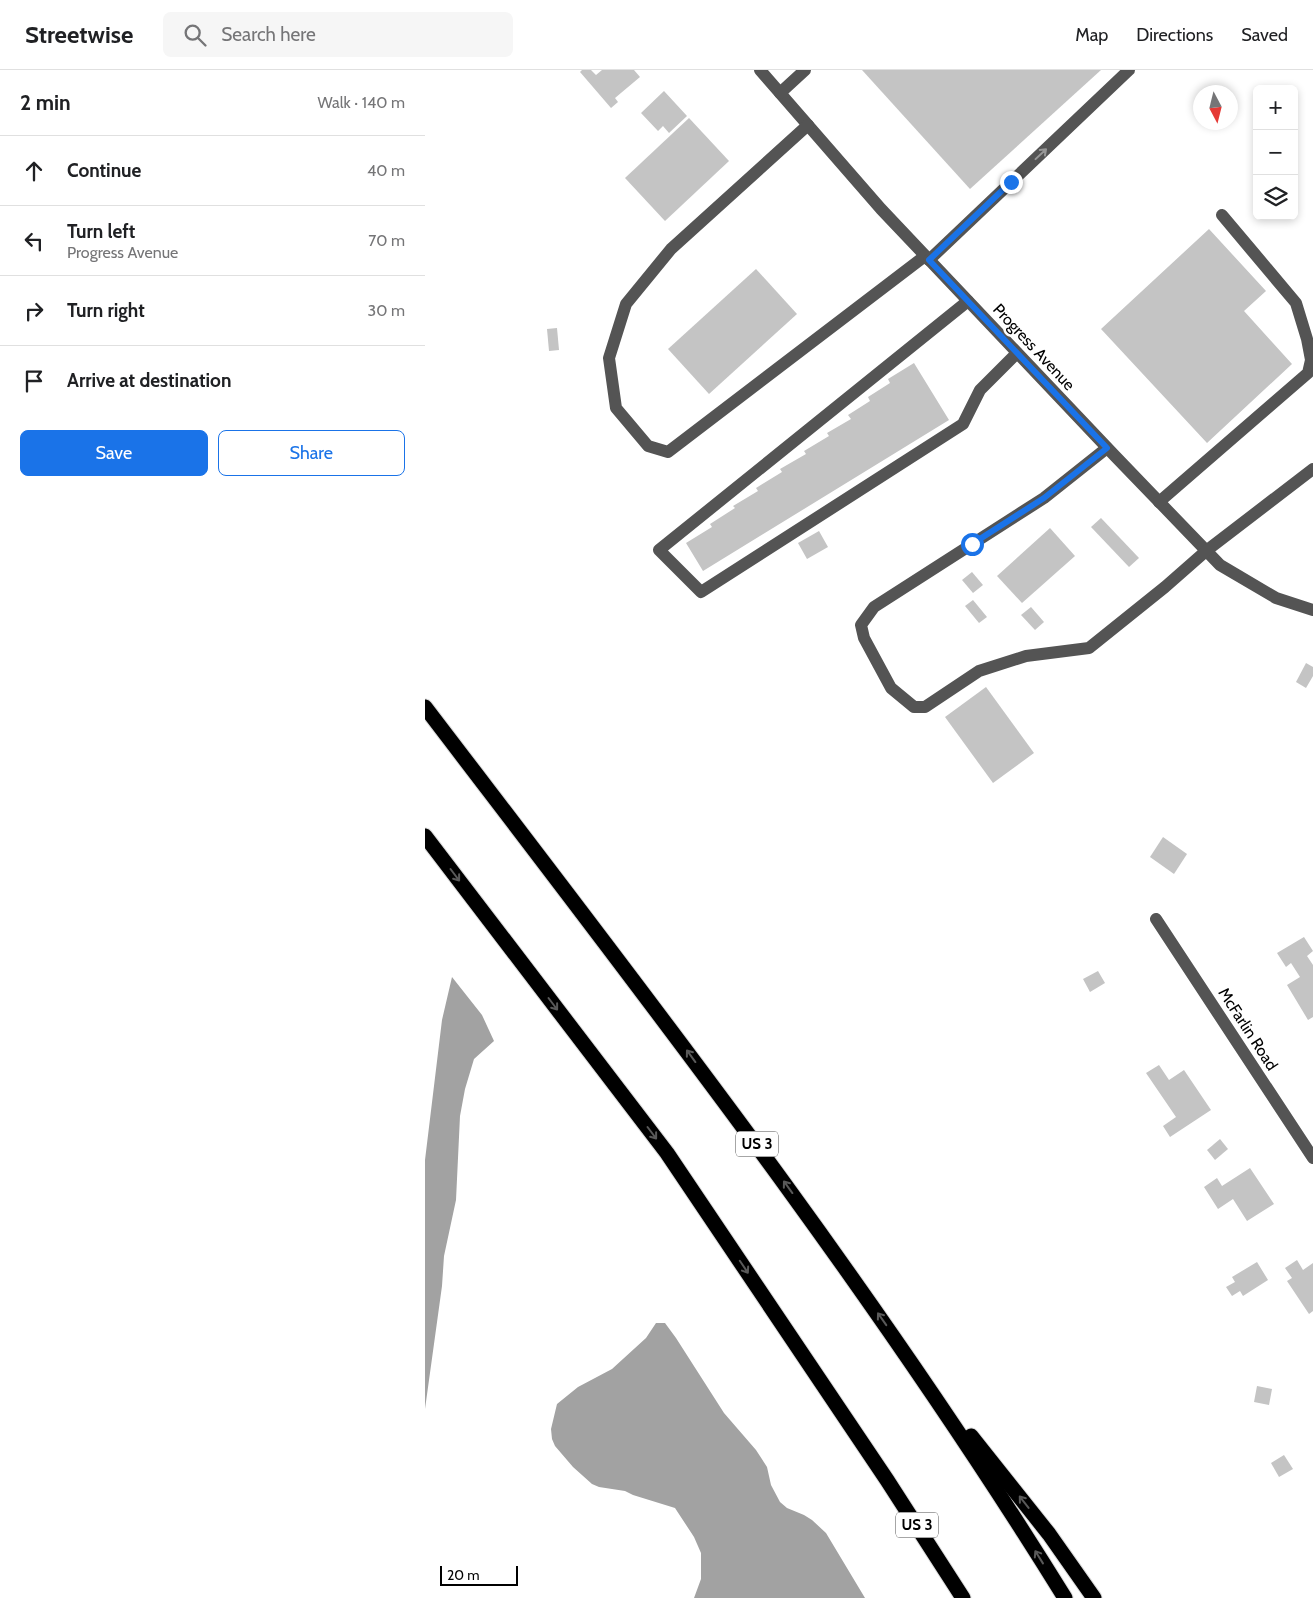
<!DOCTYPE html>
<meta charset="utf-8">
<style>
:root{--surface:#fff;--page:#f6f6f6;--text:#202124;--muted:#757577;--line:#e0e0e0;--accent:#1a73e8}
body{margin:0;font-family:Cabin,sans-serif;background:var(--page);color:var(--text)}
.controls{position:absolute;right:15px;top:15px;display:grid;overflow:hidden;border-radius:8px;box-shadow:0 2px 8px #0003}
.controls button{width:45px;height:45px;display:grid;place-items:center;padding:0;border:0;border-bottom:1px solid var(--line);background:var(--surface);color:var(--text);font:25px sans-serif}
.compass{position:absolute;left:768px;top:15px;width:45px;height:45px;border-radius:50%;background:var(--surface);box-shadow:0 2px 8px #0003;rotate:173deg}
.scale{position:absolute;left:15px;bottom:12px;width:78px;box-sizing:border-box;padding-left:5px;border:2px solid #000;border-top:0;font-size:14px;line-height:18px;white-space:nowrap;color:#000;-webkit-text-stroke:4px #fff;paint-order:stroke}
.stop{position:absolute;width:15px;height:15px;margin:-11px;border:4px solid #1a73e8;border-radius:50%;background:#fff}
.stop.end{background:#1a73e8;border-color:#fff;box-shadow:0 1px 5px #0008}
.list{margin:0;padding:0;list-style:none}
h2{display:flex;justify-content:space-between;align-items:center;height:65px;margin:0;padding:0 20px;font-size:21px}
h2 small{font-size:16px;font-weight:400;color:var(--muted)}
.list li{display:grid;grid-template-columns:32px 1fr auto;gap:15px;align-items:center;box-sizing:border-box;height:70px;padding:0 20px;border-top:1px solid var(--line)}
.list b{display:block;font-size:19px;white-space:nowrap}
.list p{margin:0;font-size:16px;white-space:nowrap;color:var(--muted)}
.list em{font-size:16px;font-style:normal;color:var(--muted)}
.actions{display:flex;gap:10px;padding:15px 20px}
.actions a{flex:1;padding:11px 0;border:1px solid var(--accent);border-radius:8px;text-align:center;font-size:18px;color:var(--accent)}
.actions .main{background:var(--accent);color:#fff}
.icon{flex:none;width:28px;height:28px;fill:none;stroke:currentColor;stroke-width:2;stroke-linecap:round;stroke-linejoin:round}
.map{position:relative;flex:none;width:888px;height:1528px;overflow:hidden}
header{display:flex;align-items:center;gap:30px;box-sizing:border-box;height:70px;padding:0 25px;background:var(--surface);border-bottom:1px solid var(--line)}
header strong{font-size:24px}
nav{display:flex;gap:28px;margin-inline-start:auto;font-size:18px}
.search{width:350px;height:45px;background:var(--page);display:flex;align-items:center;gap:12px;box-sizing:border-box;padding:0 18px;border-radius:8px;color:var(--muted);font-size:19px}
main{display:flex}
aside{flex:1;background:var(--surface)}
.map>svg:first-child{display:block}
.water{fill:#a2a2a2}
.building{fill:#c4c4c4}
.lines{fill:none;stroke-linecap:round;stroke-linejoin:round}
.highway-casing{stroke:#dbdbdb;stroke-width:17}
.minor{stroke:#545454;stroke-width:12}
.highway{stroke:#000;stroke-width:15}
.oneway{stroke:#989898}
.oneway2{stroke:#595959}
.route{stroke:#1a73e8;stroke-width:6}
.labels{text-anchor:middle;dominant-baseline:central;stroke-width:5;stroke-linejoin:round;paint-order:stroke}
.shield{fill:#fff;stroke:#4c4c4c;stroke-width:1}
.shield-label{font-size:15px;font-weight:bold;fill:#000}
.street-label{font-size:16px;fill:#000;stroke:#fff}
</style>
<header>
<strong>Streetwise</strong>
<div class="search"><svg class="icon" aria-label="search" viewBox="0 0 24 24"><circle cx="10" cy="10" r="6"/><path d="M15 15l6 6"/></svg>Search here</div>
<nav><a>Map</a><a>Directions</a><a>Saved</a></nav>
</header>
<main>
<aside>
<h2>2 min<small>Walk · 140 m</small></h2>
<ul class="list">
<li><svg class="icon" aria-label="ahead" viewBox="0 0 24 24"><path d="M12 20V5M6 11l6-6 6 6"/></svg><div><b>Continue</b></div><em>40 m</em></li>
<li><svg class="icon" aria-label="left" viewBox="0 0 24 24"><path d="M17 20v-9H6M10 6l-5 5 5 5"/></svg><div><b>Turn left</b><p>Progress Avenue</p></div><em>70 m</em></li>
<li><svg class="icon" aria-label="right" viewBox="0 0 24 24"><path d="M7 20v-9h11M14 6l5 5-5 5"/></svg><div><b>Turn right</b></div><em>30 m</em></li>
<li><svg class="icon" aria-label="arrive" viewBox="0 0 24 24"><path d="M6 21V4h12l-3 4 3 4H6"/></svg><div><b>Arrive at destination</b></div></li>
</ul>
<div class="actions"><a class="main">Save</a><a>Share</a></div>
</aside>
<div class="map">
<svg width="888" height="1528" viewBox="0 0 888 1528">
<rect width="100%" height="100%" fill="#fff"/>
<g class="water">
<path d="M 27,907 L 57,945 L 69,971 L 49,989 L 40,1019 L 35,1046 L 31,1130 L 19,1186 L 17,1216 L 0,1339 L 0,1090 L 17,950 Z"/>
<path d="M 231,1253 L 240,1253 L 251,1268 L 299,1343 L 331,1380 L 342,1397 L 346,1415 L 355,1432 L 362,1438 L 379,1445 L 387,1450 L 401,1463 L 440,1528 L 269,1528 L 276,1509 L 276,1483 L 269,1467 L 250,1438 L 208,1425 L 200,1421 L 174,1417 L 167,1414 L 148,1397 L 130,1376 L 127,1369 L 126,1359 L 132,1334 L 153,1317 L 187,1299 L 221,1268 Z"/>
</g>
<g class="building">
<path d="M 157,0 L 166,0 L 171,5 L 177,0 L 209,0 L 215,7 L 190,28 L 193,32 L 186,38 L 155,2 Z"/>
<path d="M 437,0 L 676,0 L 545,119 Z"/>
<path d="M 239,21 L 262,46 L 244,63 L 238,56 L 233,61 L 216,43 Z"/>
<path d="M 264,48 L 304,91 L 240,151 L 200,108 Z"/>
<path d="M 784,159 L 841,221 L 819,241 L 867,294 L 782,373 L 676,259 Z"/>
<path d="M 331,199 L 372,244 L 284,324 L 243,279 Z"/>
<path d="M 132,258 L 134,280 L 124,281 L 122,259 Z"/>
<path d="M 489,293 L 524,350 L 278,501 L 261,473 L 287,457 L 285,454 L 310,438 L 308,436 L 333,421 L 331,418 L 357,402 L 355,399 L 381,384 L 379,381 L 404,366 L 402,363 L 426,349 L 423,345 L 445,331 L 443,327 L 465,313 L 463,309 Z"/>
<path d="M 676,448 L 714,488 L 704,497 L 666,457 Z"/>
<path d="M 625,458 L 650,486 L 597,533 L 572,506 Z"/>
<path d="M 394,461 L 403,477 L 382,489 L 373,473 Z"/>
<path d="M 547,502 L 558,515 L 548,523 L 537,510 Z"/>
<path d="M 548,530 L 562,547 L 554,553 L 540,536 Z"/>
<path d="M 606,537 L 619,552 L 610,560 L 596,545 Z"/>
<path d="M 881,593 L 888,597 L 888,606 L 881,618 L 871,612 Z"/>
<path d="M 561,617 L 609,683 L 568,713 L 520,647 Z"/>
<path d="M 738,767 L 762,784 L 749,804 L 725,787 Z"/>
<path d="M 879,867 L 888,881 L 882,886 L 888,895 L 888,947 L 883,950 L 862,915 L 875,907 L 866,893 L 861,897 L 852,883 Z"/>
<path d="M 673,901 L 680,913 L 665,922 L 658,909 Z"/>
<path d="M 734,995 L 744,1010 L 759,1000 L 786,1040 L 745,1067 L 738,1056 L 751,1047 L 721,1003 Z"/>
<path d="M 795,1069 L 803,1079 L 790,1090 L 782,1080 Z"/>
<path d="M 825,1098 L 849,1134 L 822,1151 L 808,1129 L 793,1139 L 779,1117 L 792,1108 L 797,1116 Z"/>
<path d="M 872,1190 L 878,1200 L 888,1193 L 888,1241 L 884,1244 L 862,1211 L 867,1208 L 860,1198 Z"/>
<path d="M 832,1192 L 843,1210 L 818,1226 L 815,1221 L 807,1226 L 801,1217 L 810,1212 L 807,1207 Z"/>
<path d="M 832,1316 L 847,1319 L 844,1335 L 829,1332 Z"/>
<path d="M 859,1385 L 868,1399 L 854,1407 L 846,1393 Z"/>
</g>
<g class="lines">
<defs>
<g id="highway">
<path d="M 0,637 C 222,928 447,1216 640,1528"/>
<path d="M 0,766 L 242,1083 L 462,1410 L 538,1528"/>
<path d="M 546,1366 L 624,1464 L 669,1528"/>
</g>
</defs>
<use href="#highway" class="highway-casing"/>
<g class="minor">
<path d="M 335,0 L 456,139 L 690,386 L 795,495 L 851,528 L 888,540"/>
<path d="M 355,23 L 380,0"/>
<path d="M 383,55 L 246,179 L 201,234 L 184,288 L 191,338 L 223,376 L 243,382 L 500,186"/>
<path d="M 504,190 L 704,0"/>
<path d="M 543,231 L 234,480 L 276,522 L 538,354 L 555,320 L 592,283"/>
<path d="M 682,378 L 619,428 L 449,537 L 436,555 L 439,568 L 466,618 L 489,637 L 500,637 L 554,601 L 601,586 L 664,578 L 740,517 L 781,481 L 888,399"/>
<path d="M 734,432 L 883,303 L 886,290 L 882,269 L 871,233 L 797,145"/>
<path d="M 731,849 L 888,1088"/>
</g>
<use href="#highway" class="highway"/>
</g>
<defs><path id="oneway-shaft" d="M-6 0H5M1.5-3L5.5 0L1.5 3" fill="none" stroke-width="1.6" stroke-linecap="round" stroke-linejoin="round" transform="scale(1.25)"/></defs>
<use class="oneway" href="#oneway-shaft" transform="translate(616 84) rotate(-43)"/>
<g class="oneway2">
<use href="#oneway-shaft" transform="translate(30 805) rotate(53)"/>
<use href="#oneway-shaft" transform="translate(128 934) rotate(53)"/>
<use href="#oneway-shaft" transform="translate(266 986) rotate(-126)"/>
<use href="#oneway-shaft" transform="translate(227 1063) rotate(53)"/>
<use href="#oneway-shaft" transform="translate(363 1117) rotate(-126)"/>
<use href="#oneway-shaft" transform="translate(319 1197) rotate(56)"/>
<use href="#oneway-shaft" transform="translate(457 1249) rotate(-125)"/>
<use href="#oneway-shaft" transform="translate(599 1432) rotate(-128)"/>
<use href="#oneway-shaft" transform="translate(614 1487) rotate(-122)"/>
</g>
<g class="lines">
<path class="route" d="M 547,474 L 619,428 L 682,378 L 504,190 L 586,112"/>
</g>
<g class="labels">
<g class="shield">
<rect x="311" y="1061.5" width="42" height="25" rx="4"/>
<rect x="471" y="1442.5" width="42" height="25" rx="4"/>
</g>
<g class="shield-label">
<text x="332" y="1074">US 3</text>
<text x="492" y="1455">US 3</text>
</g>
<g class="street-label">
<text transform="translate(609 277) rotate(47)">Progress Avenue</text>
<text transform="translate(823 959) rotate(57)">McFarlin Road</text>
</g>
</g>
</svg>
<div class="controls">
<button>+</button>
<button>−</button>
<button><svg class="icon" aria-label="layers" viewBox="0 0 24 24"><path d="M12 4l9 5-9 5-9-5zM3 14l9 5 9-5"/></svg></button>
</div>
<svg class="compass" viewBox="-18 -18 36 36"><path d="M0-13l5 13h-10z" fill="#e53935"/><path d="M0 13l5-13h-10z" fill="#757577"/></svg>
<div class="scale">20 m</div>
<div class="stop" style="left:547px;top:474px"></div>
<div class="stop end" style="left:586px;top:112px"></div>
</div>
</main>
